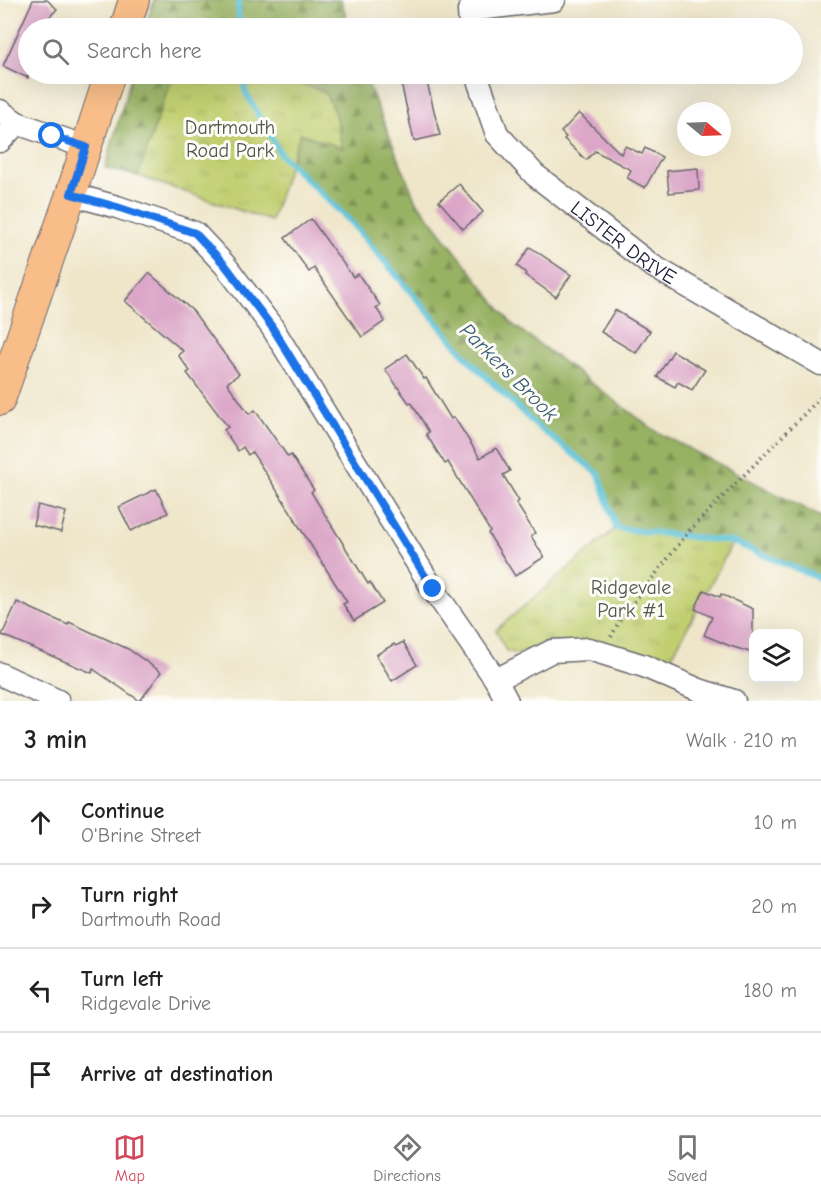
<!DOCTYPE html>
<meta charset="utf-8">
<style>
:root{--surface:#fff;--page:#f6f6f6;--text:#222;--muted:#767676;--line:#e0e0e0;--accent:#d1495b}
body{margin:0;font-family:"Comic Neue",sans-serif;background:var(--page);color:var(--text)}
.controls{position:absolute;right:18px;bottom:18px;display:grid;overflow:hidden;border-radius:12px;box-shadow:0 6px 24px #0002}
.controls button{width:54px;height:54px;display:grid;place-items:center;padding:0;border:0;border-bottom:2px solid var(--line);background:var(--surface);color:var(--text);font:30px sans-serif}
.compass{position:absolute;left:677px;top:102px;width:54px;height:54px;border-radius:50%;background:var(--surface);box-shadow:0 6px 24px #0002;rotate:109deg}
.stop{position:absolute;width:18px;height:18px;margin:-14px;border:4px solid #1a73e8;border-radius:50%;background:#fff}
.stop.end{background:#1a73e8;border-color:#fff;box-shadow:0 2px 6px #0008}
.list{margin:0;padding:0;list-style:none}
h2{display:flex;justify-content:space-between;align-items:center;height:78px;margin:0;padding:0 24px;font-size:26px}
h2 small{font-size:20px;font-weight:400;color:var(--muted)}
.list li{display:grid;grid-template-columns:39px 1fr auto;gap:18px;align-items:center;box-sizing:border-box;height:84px;padding:0 24px;border-top:2px solid var(--line)}
.list b{display:block;font-size:22px;white-space:nowrap}
.list p{margin:0;font-size:20px;white-space:nowrap;color:var(--muted)}
.list em{font-size:20px;font-style:normal;color:var(--muted)}
.icon{flex:none;width:33px;height:33px;fill:none;stroke:currentColor;stroke-width:2;stroke-linecap:round;stroke-linejoin:round}
.map{position:relative;flex:none;width:821px;height:701px;overflow:hidden}
.search{position:absolute;background:var(--surface);box-shadow:0 6px 24px #0002;left:18px;right:18px;top:18px;height:66px;display:flex;align-items:center;gap:15px;box-sizing:border-box;padding:0 21px;border-radius:33px;color:var(--muted);font-size:22px}
.sheet{height:414px;background:var(--surface)}
nav{display:flex;justify-content:space-around;align-items:center;box-sizing:border-box;height:84px;border-top:2px solid var(--line);background:var(--surface);font-size:16px;color:var(--muted)}
nav a{display:grid;justify-items:center;gap:3px}
nav .on{color:var(--accent)}
.map>svg:first-child{display:block}
.forest{fill:url(#forest-firs);stroke:#5d6a4f;stroke-width:1.5}
.park{fill:url(#park-tufts);stroke:#727856;stroke-width:1.5}
.lines{fill:none;stroke-linecap:round;stroke-linejoin:round}
.stream{stroke:#5ec5db;stroke-width:6}
.building{fill:#dba6c8}
.minor-casing{stroke:#6a676d;stroke-width:25}
.major-casing{stroke:#6a676d;stroke-width:32}
.path{stroke:#6a676d;stroke-width:4;stroke-dasharray:1.5 4.5;stroke-linecap:butt}
.minor{stroke:#fff;stroke-width:22}
.major{stroke:#f8bd89;stroke-width:30}
.route{stroke:#1a73e8;stroke-width:8}
.labels{text-anchor:middle;dominant-baseline:central;stroke-width:6;stroke-linejoin:round;paint-order:stroke}
.park-label{font-size:20px;fill:#52564b;stroke:#fdfcf7}
.street-label{font-size:20px;fill:#22223b;stroke:#fdfcf7}
.water-label{font-size:21px;font-style:italic;fill:#375b73;stroke:#fdfcf7}
</style>
<div class="map">
<svg width="821" height="701" viewBox="0 0 821 701">
<defs>
<pattern id="forest-firs" width="22" height="20" patternUnits="userSpaceOnUse" patternTransform="scale(1.5)"><rect width="22" height="20" fill="#98b263"/><path d="M5 1l3.5 6h-7zM16 11l3.5 6h-7z" fill="#7c9053"/></pattern>
<pattern id="park-tufts" width="24" height="20" patternUnits="userSpaceOnUse" patternTransform="scale(1.5)"><rect width="24" height="20" fill="#c1cf71"/><path d="M3 7l-1-3M5 7V3M7 7l1-3M15 17l-1-3M17 17v-4M19 17l1-3" fill="none" stroke="#a6b163"/></pattern>
</defs>
<rect width="100%" height="100%" fill="#fdfcf7"/>
<filter id="ink" filterUnits="userSpaceOnUse"><feTurbulence type="fractalNoise" baseFrequency=".0167" numOctaves="2"/><feDisplacementMap in="SourceGraphic" scale="12" xChannelSelector="R" yChannelSelector="G"/><feConvolveMatrix kernelMatrix="1 2 1 2 8 2 1 2 1" color-interpolation-filters="sRGB"/></filter>
<filter id="wash" filterUnits="userSpaceOnUse"><feTurbulence type="fractalNoise" baseFrequency=".008" numOctaves="4" result="noise"/><feDisplacementMap in="SourceGraphic" scale="24" xChannelSelector="R" yChannelSelector="G"/><feGaussianBlur stdDeviation="1.35" result="paint"/><feColorMatrix in="noise" values="0 0 0 0 0 0 0 0 0 0 0 0 0 0 0 0 0 1.4 0 .05"/><feComposite in="paint" operator="in"/></filter>
<g filter="url(#wash)">
<rect width="100%" height="100%" fill="#efe6ca"/>
<g class="forest">
<path d="M 154,0 L 341,0 L 350,28 L 145,28 Z"/>
<path d="M 132,74 L 173,74 L 138,176 L 105,168 Z"/>
<path d="M 270,74 L 364,74 L 415,199 L 511,323 L 657,432 L 821,517 L 821,579 L 733,542 L 616,528 L 599,474 L 537,426 L 482,372 L 350,221 L 290,164 L 300,133 L 342,147 L 335,115 L 325,92 Z"/>
</g>
<g class="park">
<path d="M 173,74 L 270,74 L 325,92 L 335,114 L 342,148 L 300,133 L 271,221 L 138,176 Z"/>
<path d="M 616,528 L 733,542 L 663,673 L 550,641 L 518,654 L 506,651 L 496,630 Z"/>
</g>
<g class="lines">
<g class="stream">
<path d="M 239,0 L 238,8 L 240,28"/>
<path d="M 243,74 L 245,91 L 281,155 L 350,221 L 472,363 L 537,426 L 599,474 L 616,528 L 733,542 L 821,579"/>
</g>
</g>
<g id="blocks">
<g class="building">
<path d="M 33,0 L 47,0 L 57,9 L 39,28 L 28,28 L 28,78 L 3,66 Z"/>
<path d="M 399,74 L 425,74 L 440,135 L 414,141 Z"/>
<path d="M 579,113 L 621,154 L 625,146 L 642,154 L 645,148 L 662,157 L 645,188 L 627,178 L 631,170 L 595,151 L 586,160 L 564,139 L 566,137 L 561,132 Z"/>
<path d="M 698,168 L 699,190 L 669,193 L 667,171 Z"/>
<path d="M 459,184 L 483,212 L 463,229 L 439,201 Z"/>
<path d="M 311,219 L 353,277 L 358,274 L 380,305 L 376,308 L 385,321 L 362,337 L 314,268 L 309,272 L 285,238 Z"/>
<path d="M 530,247 L 571,275 L 556,297 L 525,275 L 526,273 L 517,266 Z"/>
<path d="M 149,273 L 193,311 L 239,374 L 227,383 L 249,414 L 255,410 L 288,457 L 291,455 L 314,490 L 311,492 L 368,584 L 370,582 L 383,603 L 354,621 L 343,604 L 347,602 L 295,520 L 296,520 L 252,452 L 248,455 L 243,447 L 238,451 L 224,430 L 228,427 L 187,373 L 190,371 L 178,355 L 183,351 L 125,301 Z"/>
<path d="M 615,310 L 650,331 L 636,353 L 601,332 Z"/>
<path d="M 673,351 L 705,370 L 692,390 L 678,382 L 675,387 L 657,377 Z"/>
<path d="M 407,354 L 424,379 L 426,378 L 451,419 L 454,417 L 480,458 L 496,448 L 510,471 L 503,475 L 519,501 L 516,503 L 535,533 L 531,536 L 544,557 L 515,576 L 488,533 L 490,531 L 448,462 L 445,464 L 426,434 L 429,432 L 411,402 L 409,403 L 385,369 Z"/>
<path d="M 156,489 L 168,513 L 131,531 L 119,507 Z"/>
<path d="M 38,505 L 66,512 L 61,532 L 33,525 Z"/>
<path d="M 704,590 L 720,597 L 721,594 L 753,609 L 753,653 L 730,646 L 704,635 L 712,617 L 695,609 Z"/>
<path d="M 17,602 L 68,625 L 69,622 L 128,649 L 161,672 L 140,701 L 93,669 L 92,673 L 2,635 Z"/>
<path d="M 403,642 L 417,665 L 392,681 L 376,655 L 394,644 L 396,646 Z"/>
</g>
</g>
</g>
<g filter="url(#ink)">
<use href="#blocks" fill-opacity="0" stroke="#6a676d" stroke-width="1.5"/>
<g class="lines">
<defs>
<g id="minor">
<path d="M 470,28 L 469,10 L 554,0"/>
<path id="s1" d="M 476,74 L 497,134 L 535,175 L 651,265 L 821,364"/>
<path d="M 0,111 L 17,123 L 86,147"/>
<path d="M 0,141 L 17,123"/>
<path d="M 71,194 L 117,207 L 195,233 L 225,265 L 272,327 L 433,589 L 496,680 L 507,701"/>
<path d="M 0,674 L 58,701"/>
<path d="M 496,680 L 552,651 L 589,649 L 644,666 L 699,690 L 734,701"/>
</g>
<g id="major">
<path d="M 125,28 L 134,0"/>
<path d="M 0,400 L 71,194 L 110,74"/>
</g>
</defs>
<use href="#minor" class="minor-casing"/>
<use href="#major" class="major-casing"/>
<path class="path" d="M 611,637 L 620,620 L 690,530 L 821,397"/>
<use href="#minor" class="minor"/>
<use href="#major" class="major"/>
</g>
</g>
<g class="lines" filter="url(#ink)">
<path class="route" d="M 52,136 L 86,147 L 71,194 L 117,207 L 195,233 L 225,265 L 272,327 L 433,589"/>
</g>
<g class="labels">
<g class="park-label">
<text x="230" y="127">Dartmouth<tspan x="230" dy="23">Road Park</tspan></text>
<text x="631" y="587">Ridgevale<tspan x="631" dy="23">Park #1</tspan></text>
</g>
<g class="street-label">
<text stroke="none"><textPath href="#s1" startOffset="231">LISTER DRIVE</textPath></text>
</g>
<g class="water-label">
<text transform="translate(509 372) rotate(45)">Parkers Brook</text>
</g>
</g>
</svg>
<div class="controls">
<button><svg class="icon" aria-label="layers" viewBox="0 0 24 24"><path d="M12 4l9 5-9 5-9-5zM3 14l9 5 9-5"/></svg></button>
</div>
<svg class="compass" viewBox="-18 -18 36 36"><path d="M0-13l5 13h-10z" fill="#e53935"/><path d="M0 13l5-13h-10z" fill="#767676"/></svg>
<div class="stop" style="left:52px;top:136px"></div>
<div class="stop end" style="left:433px;top:589px"></div>
<div class="search"><svg class="icon" aria-label="search" viewBox="0 0 24 24"><circle cx="10" cy="10" r="6"/><path d="M15 15l6 6"/></svg>Search here</div>
</div>
<section class="sheet">
<h2>3 min<small>Walk · 210 m</small></h2>
<ul class="list">
<li><svg class="icon" aria-label="ahead" viewBox="0 0 24 24"><path d="M12 20V5M6 11l6-6 6 6"/></svg><div><b>Continue</b><p>O'Brine Street</p></div><em>10 m</em></li>
<li><svg class="icon" aria-label="right" viewBox="0 0 24 24"><path d="M7 20v-9h11M14 6l5 5-5 5"/></svg><div><b>Turn right</b><p>Dartmouth Road</p></div><em>20 m</em></li>
<li><svg class="icon" aria-label="left" viewBox="0 0 24 24"><path d="M17 20v-9H6M10 6l-5 5 5 5"/></svg><div><b>Turn left</b><p>Ridgevale Drive</p></div><em>180 m</em></li>
<li><svg class="icon" aria-label="arrive" viewBox="0 0 24 24"><path d="M6 21V4h12l-3 4 3 4H6"/></svg><div><b>Arrive at destination</b></div></li>
</ul>
</section>
<nav>
<a class="on"><svg class="icon" aria-label="map" viewBox="0 0 24 24"><path d="M3 6l6-2 6 2 6-2v14l-6 2-6-2-6 2zM9 4v14M15 6v14"/></svg>Map</a>
<a><svg class="icon" aria-label="directions" viewBox="0 0 24 24"><path d="M12 3l9 9-9 9-9-9zM9 14v-3h6M13 9l2 2-2 2"/></svg>Directions</a>
<a><svg class="icon" aria-label="saved" viewBox="0 0 24 24"><path d="M7 4h10v16l-5-4-5 4z"/></svg>Saved</a>
</nav>
